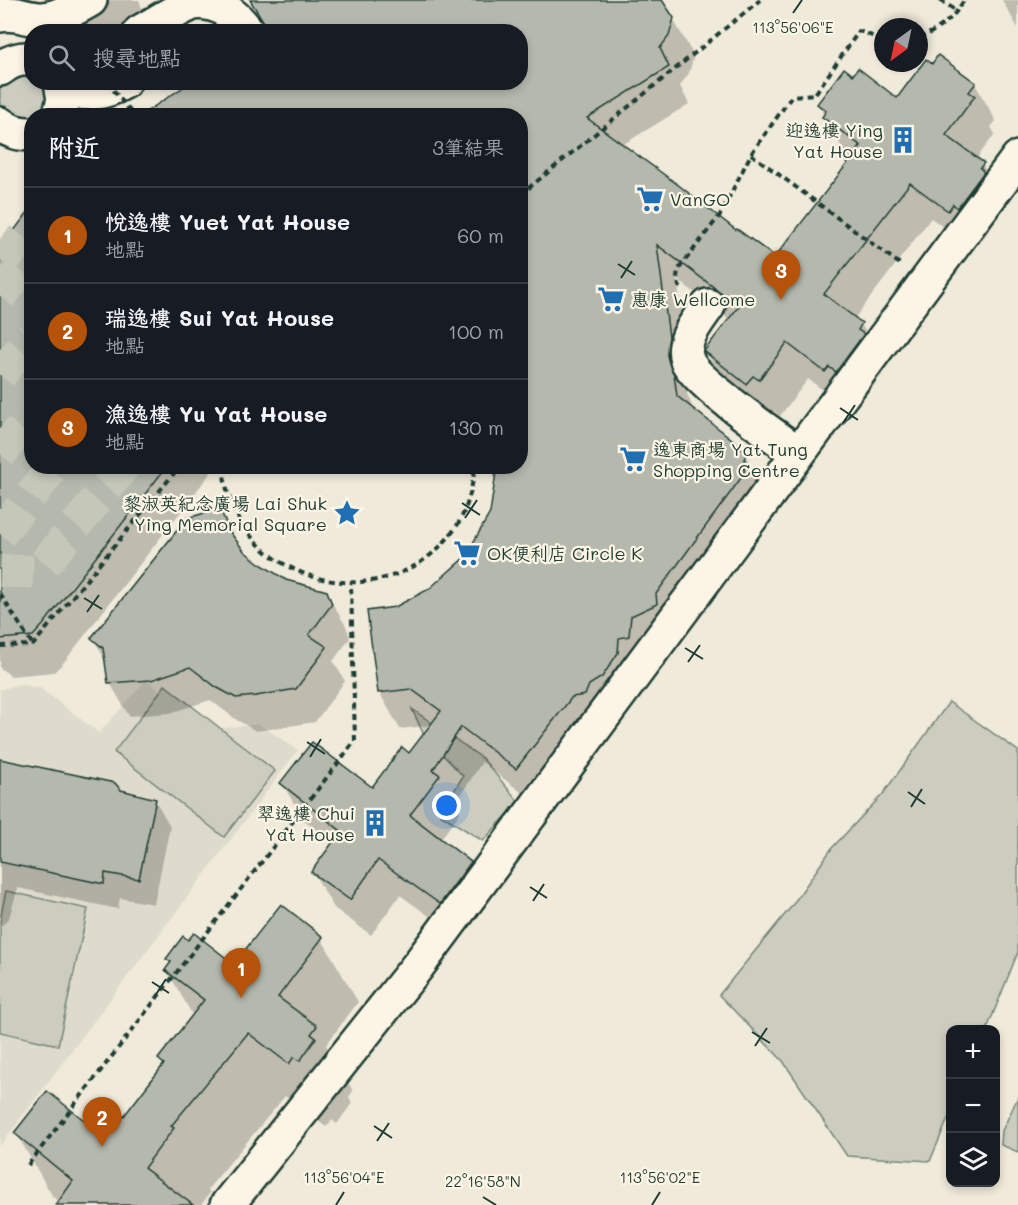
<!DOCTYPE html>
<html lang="zh-TW">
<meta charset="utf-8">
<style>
:root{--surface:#171b24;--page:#242831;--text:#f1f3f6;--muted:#9ea1a6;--line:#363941;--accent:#b45309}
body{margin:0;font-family:Mali,"LXGW WenKai TC",sans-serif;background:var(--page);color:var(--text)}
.controls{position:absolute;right:18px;bottom:18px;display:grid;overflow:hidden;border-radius:12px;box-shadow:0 3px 9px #0003}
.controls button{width:54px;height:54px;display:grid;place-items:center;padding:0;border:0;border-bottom:2px solid var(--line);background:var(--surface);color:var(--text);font:30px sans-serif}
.compass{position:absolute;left:874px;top:18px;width:54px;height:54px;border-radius:50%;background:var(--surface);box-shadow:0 3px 9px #0003;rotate:213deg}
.you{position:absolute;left:447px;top:806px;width:21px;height:21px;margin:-15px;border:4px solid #fff;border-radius:50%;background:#1a73e8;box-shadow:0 0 0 9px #1a73e833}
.badge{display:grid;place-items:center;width:39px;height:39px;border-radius:50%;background:var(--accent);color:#fff;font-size:20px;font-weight:700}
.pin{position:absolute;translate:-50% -50px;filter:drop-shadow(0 2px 3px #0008)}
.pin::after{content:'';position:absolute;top:32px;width:21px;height:18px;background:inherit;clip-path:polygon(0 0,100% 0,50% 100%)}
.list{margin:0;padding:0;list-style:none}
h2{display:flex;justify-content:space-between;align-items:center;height:78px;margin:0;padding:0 24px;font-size:26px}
h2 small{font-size:20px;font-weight:400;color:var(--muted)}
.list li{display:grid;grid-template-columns:39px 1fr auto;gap:18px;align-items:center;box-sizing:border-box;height:96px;padding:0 24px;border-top:2px solid var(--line)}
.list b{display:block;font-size:22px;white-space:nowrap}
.list p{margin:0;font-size:20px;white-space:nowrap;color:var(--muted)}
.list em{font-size:20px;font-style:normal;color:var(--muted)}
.icon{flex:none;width:33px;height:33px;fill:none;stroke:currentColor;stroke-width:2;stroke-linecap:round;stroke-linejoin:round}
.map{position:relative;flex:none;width:1018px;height:1205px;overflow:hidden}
.search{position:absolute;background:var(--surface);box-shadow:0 3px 9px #0003;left:24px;top:24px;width:504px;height:66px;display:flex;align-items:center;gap:15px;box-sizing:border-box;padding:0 21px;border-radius:24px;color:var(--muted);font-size:22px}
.panel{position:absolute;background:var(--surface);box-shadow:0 3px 9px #0003;left:24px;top:108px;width:504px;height:366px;border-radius:24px}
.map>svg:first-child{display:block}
.built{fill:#dedbcc}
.green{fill:#cccdbf;stroke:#76857a;stroke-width:1.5}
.shadow{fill:#0003}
.building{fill:#b5b9ad;stroke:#1f3d34;stroke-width:1.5}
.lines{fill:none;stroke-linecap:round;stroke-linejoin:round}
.minor-tunnel{stroke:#c5c7b9;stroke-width:33;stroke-dasharray:33 16;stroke-linecap:butt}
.minor-casing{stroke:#1f3d34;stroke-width:38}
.path{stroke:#1f3d34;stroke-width:4;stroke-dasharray:6 4.5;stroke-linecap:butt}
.minor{stroke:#fcf5e5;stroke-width:33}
.path-bridge{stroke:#1f3d34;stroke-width:4;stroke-dasharray:6 4.5;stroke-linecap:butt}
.ticks{fill:none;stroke:#1f3d34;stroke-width:2}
.labels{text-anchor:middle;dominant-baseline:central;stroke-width:4.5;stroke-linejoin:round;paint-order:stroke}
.poi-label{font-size:18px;fill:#1f3d34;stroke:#fcf5e5;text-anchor:start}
.ticks-label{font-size:15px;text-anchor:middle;fill:#1f3d34;stroke:#fcf5e5;stroke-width:4.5;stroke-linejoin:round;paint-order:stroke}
</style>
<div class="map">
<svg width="1018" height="1205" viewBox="0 0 1018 1205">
<rect width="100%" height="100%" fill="#efeada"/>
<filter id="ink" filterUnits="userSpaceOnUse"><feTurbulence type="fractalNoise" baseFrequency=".0167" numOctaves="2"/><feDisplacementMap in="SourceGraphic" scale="12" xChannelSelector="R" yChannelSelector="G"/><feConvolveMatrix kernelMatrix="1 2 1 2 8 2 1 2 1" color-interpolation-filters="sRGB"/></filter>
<g filter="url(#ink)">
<path class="built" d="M 146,680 L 213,729 L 259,724 L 298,750 L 0,1146 L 0,690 L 18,684 L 40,688 L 99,733 Z"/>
<g class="green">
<path d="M 31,65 L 32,82 L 54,83 L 49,115 L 32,116 L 31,125 L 0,112 L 0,80 Z"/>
<path d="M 165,685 L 275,771 L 224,837 L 114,752 Z"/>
<path d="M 949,702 L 1018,751 L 1018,952 L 987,1029 L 950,1030 L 950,1114 L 930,1161 L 847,1156 L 783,1061 L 719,995 L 791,907 L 832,848 L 883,794 Z"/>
<path d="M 412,709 L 482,758 L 519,802 L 483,841 L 440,814 L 463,776 L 424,735 Z"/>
<path d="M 6,891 L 88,909 L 58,1045 L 0,1032 L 0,920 Z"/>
<path d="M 1018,1097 L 1018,1152 L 1001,1145 L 1002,1131 Z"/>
</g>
<g class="shadow">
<path d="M 11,0 L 139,0 L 146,19 L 143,32 L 88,32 L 73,7 Z"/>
<path d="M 250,0 L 659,0 L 673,19 L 694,56 L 689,73 L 680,86 L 689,104 L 622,145 L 736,232 L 776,259 L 853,159 L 845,153 L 818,104 L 897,100 L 932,66 L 975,84 L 996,121 L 991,127 L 995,134 L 976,159 L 982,164 L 1003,200 L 1001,204 L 1004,209 L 979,244 L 974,240 L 969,246 L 931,218 L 854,319 L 861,324 L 882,361 L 879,364 L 884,372 L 857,407 L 850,402 L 846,407 L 808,379 L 780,416 L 774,411 L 768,420 L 727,388 L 706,352 L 730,320 L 677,279 L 689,374 L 687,394 L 694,411 L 744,453 L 765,490 L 538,805 L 482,762 L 455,804 L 460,813 L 440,840 L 470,863 L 491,899 L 461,939 L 400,895 L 371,935 L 334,908 L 313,872 L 333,843 L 303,819 L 282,783 L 373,789 L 410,755 L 433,725 L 400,729 L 379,692 L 395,608 L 429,590 L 466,558 L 520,466 L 520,32 Z"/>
<path d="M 1002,0 L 1018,0 L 1018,28 Z"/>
<path d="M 0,251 L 32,466 L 216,466 L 64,662 L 54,672 L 11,676 L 0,668 Z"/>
<path d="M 219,511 L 243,552 L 285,582 L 326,593 L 346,626 L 350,638 L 333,661 L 345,681 L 315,722 L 256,731 L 237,720 L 210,700 L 170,713 L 129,716 L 110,683 L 106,661 L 93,638 Z"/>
<path d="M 0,760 L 155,800 L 170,826 L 154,904 L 120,898 L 118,909 L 18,888 L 9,918 L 2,925 L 0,924 Z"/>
<path d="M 321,938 L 358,1002 L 326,1045 L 353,1091 L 349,1097 L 352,1103 L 337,1124 L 332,1120 L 326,1127 L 285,1096 L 208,1189 L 210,1193 L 201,1205 L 58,1205 L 60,1202 L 53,1197 L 16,1133 L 107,1140 L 164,1066 L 160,1060 L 193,1016 L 167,970 L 171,965 L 168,959 L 234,966 Z"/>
</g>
<g class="building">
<path d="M 250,0 L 662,0 L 674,18 L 669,36 L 660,48 L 669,67 L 587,118 L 681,187 L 736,230 L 737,229 L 775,257 L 861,146 L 822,117 L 826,111 L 817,104 L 844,68 L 853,75 L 858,68 L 897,98 L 926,59 L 932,64 L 938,55 L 976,83 L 969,92 L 975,96 L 946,135 L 984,163 L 980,168 L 984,172 L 957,208 L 953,204 L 948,211 L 910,183 L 824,294 L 862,323 L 858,330 L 864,334 L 836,372 L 829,367 L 825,372 L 787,343 L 759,380 L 753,376 L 746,384 L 704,351 L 739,306 L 657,245 L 669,337 L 667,356 L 674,374 L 677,396 L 737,443 L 745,452 L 744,474 L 656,594 L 657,604 L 631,616 L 629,636 L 619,638 L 618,653 L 602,677 L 589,685 L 585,695 L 572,697 L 516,769 L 461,727 L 433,770 L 440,775 L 410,815 L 471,862 L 440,904 L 378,860 L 350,900 L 311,872 L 341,831 L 280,783 L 312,742 L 372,787 L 402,747 L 409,753 L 441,711 L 411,689 L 378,693 L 367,611 L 395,607 L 429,589 L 465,557 L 490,513 L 497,466 L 520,466 L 520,116 L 140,116 L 191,82 L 520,82 L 520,32 L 270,32 Z"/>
<path d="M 32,207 L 32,466 L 167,466 L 43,625 L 33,636 L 0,639 L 0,249 Z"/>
<path d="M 220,509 L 230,532 L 244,551 L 259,563 L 286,580 L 327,591 L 332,604 L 309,635 L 327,647 L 296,689 L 256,696 L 236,698 L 216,687 L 190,667 L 151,680 L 108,683 L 103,648 L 91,638 L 187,518 Z"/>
<path d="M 0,759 L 115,783 L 121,790 L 156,799 L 139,879 L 105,873 L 104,884 L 0,862 Z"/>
<path d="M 281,904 L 323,937 L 278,997 L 317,1026 L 311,1034 L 316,1038 L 300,1061 L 294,1057 L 289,1064 L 248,1033 L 171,1126 L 174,1128 L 144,1168 L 193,1205 L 56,1205 L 73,1181 L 14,1133 L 47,1091 L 107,1138 L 164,1064 L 158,1059 L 204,1000 L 165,970 L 171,962 L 166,959 L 183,936 L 188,940 L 194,933 L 234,964 Z"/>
</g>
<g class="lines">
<g class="minor-tunnel">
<path d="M 0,239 L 32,265"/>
<path d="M 0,296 L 28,262"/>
<path d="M 0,375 L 32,336"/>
<path d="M 0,454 L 32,415"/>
<path d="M 0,534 L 54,466"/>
<path d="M 0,571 L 38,572 L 124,466"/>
</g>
<defs>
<g id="minor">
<path d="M 0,15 C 15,12 27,19 42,19 C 59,18 76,8 90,0"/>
<path d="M 140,32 C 153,25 182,6 194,3 C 217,0 236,15 248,32"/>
<path d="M 0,69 C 10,61 19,58 32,59"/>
<path d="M 64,88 C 86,96 103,94 124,82"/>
<path d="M 59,116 L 64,100 L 61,82"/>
<path d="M 0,124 C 10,132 19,134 32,134"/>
<path d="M 708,306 C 698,321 680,341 687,360 C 694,381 776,437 798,453"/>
<path d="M 227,1205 L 417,967 L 1018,158"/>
</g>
</defs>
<use href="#minor" class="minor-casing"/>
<g class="path">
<path d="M 940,0 L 957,11"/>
<path d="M 919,38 C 939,30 953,19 964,0"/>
<path d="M 751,154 L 900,264"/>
<path d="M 520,195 L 760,0"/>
<path d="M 681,288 L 679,286 L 677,277 L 678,270 L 720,215 L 751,154 L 792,96 L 815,94 L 859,31 L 883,40"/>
<path d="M 223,466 C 232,583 385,625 454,530 C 467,512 472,489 475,466"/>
<path d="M 0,594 L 33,645"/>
<path d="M 0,646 L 33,645 L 180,466"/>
<path d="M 28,1165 L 355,741 L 351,584"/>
</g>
<use href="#minor" class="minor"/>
<path class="path-bridge" d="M 107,82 L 134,116"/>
</g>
</g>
<path class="ticks" d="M 793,13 L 802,0M 618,264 L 635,275M 621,278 L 632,261M 840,408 L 858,420M 843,423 L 855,405M 462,503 L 480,515M 465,518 L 477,500M 84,598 L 102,609M 87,612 L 99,595M 685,648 L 703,659M 688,662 L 700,645M 307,742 L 325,754M 310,757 L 321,739M 908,792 L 925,804M 911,807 L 922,789M 530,887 L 547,898M 533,901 L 544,884M 152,982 L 169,993M 155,996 L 166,979M 752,1032 L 770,1043M 755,1046 L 767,1028M 374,1126 L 392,1138M 377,1141 L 389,1123M 483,1197 L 496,1205M 336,1205 L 344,1192M 652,1205 L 660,1192"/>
<defs>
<symbol id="building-bare" viewBox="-9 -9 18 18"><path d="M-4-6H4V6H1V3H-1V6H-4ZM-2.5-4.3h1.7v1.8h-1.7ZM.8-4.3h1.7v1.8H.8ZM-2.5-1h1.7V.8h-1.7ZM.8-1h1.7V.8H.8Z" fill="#1f6fb2" stroke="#fcf5e5" stroke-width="2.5" paint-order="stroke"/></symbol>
<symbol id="supermarket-bare" viewBox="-9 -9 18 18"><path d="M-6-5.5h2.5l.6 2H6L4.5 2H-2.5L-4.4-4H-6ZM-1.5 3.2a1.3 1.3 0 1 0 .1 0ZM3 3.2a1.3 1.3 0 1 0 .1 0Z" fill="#1f6fb2" stroke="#fcf5e5" stroke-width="2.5" paint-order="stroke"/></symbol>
<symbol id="sight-bare" viewBox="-9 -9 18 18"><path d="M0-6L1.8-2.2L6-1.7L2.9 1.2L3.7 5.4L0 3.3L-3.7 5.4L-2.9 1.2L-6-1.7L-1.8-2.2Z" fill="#1f6fb2" stroke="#fcf5e5" stroke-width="2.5" paint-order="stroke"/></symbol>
</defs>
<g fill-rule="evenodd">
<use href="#building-bare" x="884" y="121" width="38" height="38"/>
<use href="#supermarket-bare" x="631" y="180" width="38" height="38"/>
<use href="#supermarket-bare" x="592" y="280" width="38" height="38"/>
<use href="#supermarket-bare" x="614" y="440" width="38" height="38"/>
<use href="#sight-bare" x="328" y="494" width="38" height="38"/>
<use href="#supermarket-bare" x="448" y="534" width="38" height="38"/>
<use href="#building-bare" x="356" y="804" width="38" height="38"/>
</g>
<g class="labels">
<g class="poi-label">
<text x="883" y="130" text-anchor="end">迎逸樓 Ying<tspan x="883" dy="21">Yat House</tspan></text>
<text x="670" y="199">VanGO</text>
<text x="631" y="299">惠康 Wellcome</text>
<text x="653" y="449">逸東商場 Yat Tung<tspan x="653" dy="21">Shopping Centre</tspan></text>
<text x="327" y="503" text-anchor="end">黎淑英紀念廣場 Lai Shuk<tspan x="327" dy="21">Ying Memorial Square</tspan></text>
<text x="487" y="553">OK便利店 Circle K</text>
<text x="355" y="813" text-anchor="end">翠逸樓 Chui<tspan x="355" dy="21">Yat House</tspan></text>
</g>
</g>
<g class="ticks-label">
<text x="793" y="33">113°56'06"E</text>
<text x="344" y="1183">113°56'04"E</text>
<text x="660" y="1183">113°56'02"E</text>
<text x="483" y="1187">22°16'58"N</text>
</g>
</svg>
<div class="controls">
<button>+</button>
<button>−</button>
<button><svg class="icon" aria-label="layers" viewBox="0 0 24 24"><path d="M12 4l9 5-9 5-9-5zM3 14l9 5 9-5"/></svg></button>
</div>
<svg class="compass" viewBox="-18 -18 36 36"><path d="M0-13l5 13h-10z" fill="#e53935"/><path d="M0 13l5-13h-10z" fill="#9ea1a6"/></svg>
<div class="you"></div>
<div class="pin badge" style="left:241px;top:998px">1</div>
<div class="pin badge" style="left:102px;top:1147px">2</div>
<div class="pin badge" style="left:781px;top:300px">3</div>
<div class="search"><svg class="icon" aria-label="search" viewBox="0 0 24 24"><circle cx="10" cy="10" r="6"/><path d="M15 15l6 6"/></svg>搜尋地點</div>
<section class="panel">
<h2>附近<small>3筆結果</small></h2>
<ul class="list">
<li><span class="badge">1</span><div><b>悅逸樓 Yuet Yat House</b><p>地點</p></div><em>60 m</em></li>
<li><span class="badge">2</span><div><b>瑞逸樓 Sui Yat House</b><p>地點</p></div><em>100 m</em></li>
<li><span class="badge">3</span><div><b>漁逸樓 Yu Yat House</b><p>地點</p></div><em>130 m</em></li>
</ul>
</section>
</div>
